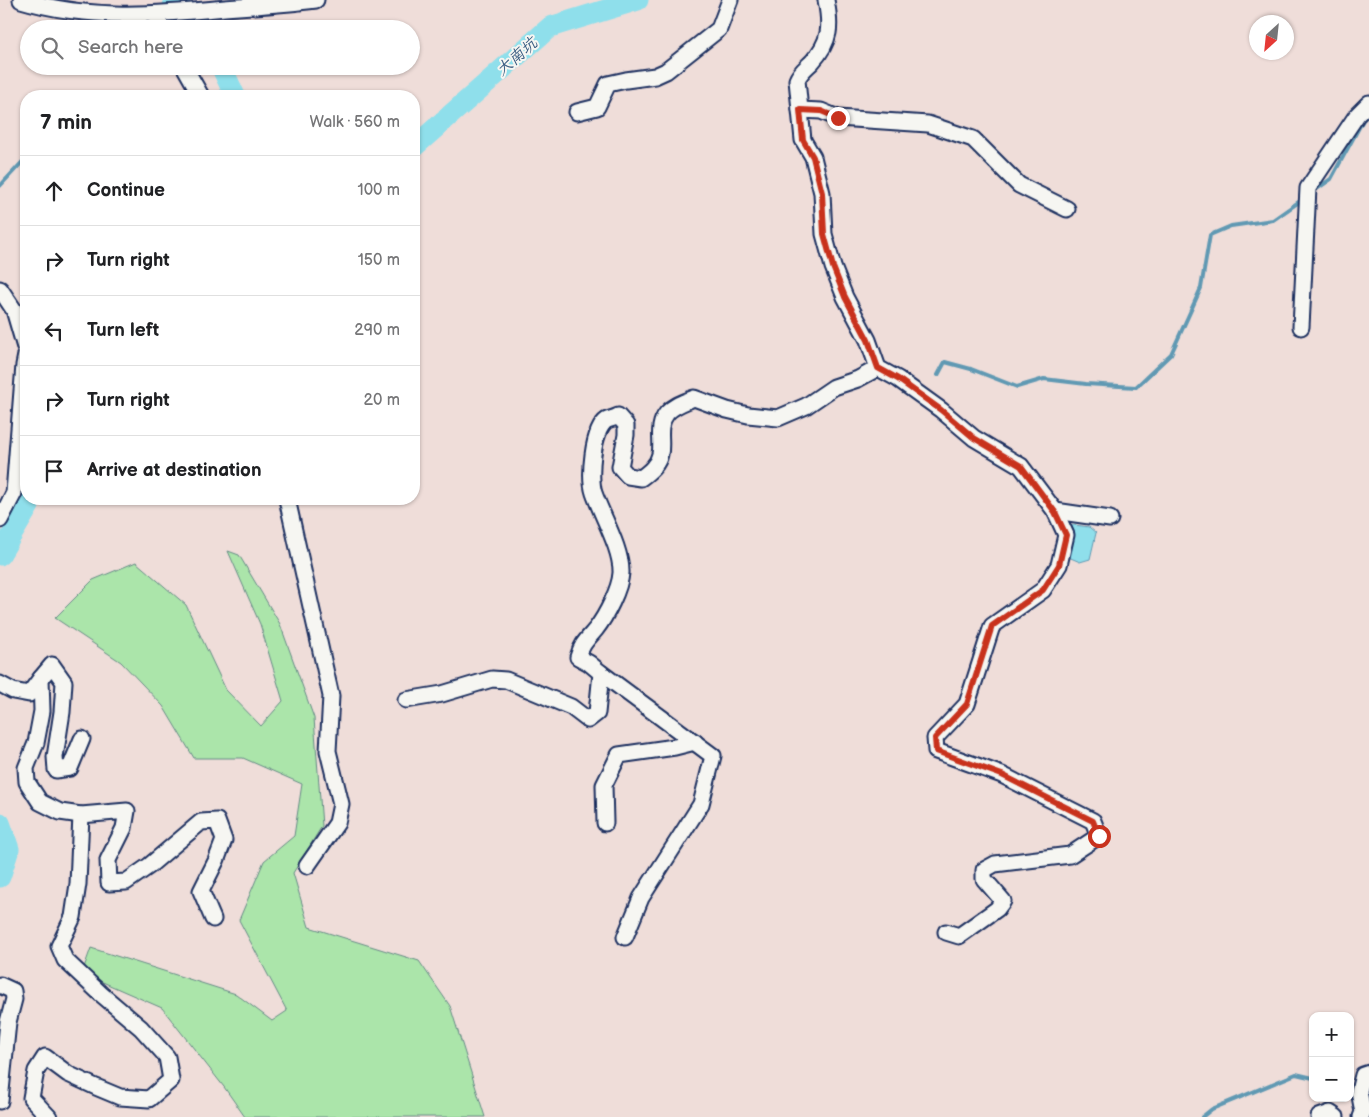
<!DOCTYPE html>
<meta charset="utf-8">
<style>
:root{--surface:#fff;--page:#f6f6f6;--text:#202124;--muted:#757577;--line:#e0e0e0}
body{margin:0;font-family:"Balsamiq Sans","LXGW WenKai TC",sans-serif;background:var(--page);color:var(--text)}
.controls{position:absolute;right:15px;bottom:15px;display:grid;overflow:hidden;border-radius:10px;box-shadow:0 1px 4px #0004}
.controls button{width:45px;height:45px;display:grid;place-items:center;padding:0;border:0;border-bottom:1px solid var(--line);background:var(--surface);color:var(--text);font:25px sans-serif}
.compass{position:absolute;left:1249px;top:15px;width:45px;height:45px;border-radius:50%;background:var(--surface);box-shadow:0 1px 4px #0004;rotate:207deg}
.stop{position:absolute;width:15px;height:15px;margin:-11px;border:4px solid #c8321e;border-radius:50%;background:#fff}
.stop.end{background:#c8321e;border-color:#fff;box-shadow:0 1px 5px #0008}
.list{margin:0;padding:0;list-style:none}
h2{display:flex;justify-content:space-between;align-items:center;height:65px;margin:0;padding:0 20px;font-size:21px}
h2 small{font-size:16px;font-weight:400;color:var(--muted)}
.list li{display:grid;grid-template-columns:32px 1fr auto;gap:15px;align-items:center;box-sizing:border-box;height:70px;padding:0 20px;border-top:1px solid var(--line)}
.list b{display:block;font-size:19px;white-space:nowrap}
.list em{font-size:16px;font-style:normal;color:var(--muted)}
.icon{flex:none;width:28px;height:28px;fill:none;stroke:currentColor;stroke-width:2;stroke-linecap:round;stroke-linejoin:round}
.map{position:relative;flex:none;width:1369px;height:1117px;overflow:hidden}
.search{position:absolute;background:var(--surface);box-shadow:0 1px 4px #0004;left:20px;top:20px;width:400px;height:55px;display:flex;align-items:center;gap:12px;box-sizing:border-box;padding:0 18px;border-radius:28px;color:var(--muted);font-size:19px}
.panel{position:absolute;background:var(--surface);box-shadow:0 1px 4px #0004;left:20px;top:90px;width:400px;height:415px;border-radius:20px}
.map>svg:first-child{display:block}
.green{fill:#abe5aa;stroke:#638a84}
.water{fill:#8fdfeb;stroke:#6199b3}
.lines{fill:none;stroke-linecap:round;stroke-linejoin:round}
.stream{stroke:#6199b3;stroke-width:4}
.river{stroke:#8fdfeb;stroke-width:21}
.minor-casing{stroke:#1b2f5e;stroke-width:19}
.minor{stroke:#f6f6f2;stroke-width:15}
.route{stroke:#c8321e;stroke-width:6}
.labels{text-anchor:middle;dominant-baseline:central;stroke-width:4;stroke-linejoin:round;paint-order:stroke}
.water-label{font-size:16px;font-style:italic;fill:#385b81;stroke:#f6f6f2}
</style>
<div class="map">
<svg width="1369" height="1117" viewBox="0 0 1369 1117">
<rect width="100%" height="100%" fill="#efddd9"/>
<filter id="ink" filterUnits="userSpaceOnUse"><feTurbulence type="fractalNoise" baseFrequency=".02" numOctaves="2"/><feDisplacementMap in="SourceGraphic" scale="10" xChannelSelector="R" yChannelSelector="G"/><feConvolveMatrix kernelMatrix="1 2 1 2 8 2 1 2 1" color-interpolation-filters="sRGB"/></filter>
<g filter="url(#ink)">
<path class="green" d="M 228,551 L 239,555 L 280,624 L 314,718 L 322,826 L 293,873 L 309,927 L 419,961 L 450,1006 L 485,1117 L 245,1117 L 224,1087 L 162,1008 L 82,973 L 91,948 L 236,994 L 272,1021 L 287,1011 L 239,920 L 264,861 L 294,836 L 302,784 L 243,758 L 194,758 L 163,706 L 121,662 L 55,618 L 93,580 L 136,562 L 186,605 L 226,690 L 261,726 L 283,701 L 260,624 Z"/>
<path class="water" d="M 1067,524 L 1089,527 L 1096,533 L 1090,559 L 1080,562 L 1066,556 Z"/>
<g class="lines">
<g class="stream">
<path d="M 0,186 L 26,158"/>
<path d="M 1311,193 L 1331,179 L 1363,120 L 1369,114"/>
<path d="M 938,375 L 945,362 L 971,369 L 1017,387 L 1044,379 L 1086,384 L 1136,387 L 1171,354 L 1201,288 L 1210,235 L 1231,226 L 1273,220 L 1303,199"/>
<path d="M 1202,1117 L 1212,1109 L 1296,1074 L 1313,1078"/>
</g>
<g class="river">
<path d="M 173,0 L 203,29"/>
<path d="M 221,66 L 235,96"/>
<path d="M 414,147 L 550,27 L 638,0"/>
<path d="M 0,555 L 29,506 L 30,499"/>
<path d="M 0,823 L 9,849 L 0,877"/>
</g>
<defs>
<g id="minor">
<path d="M 21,0 C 88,20 156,15 225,8 C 255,6 286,4 316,0"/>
<path d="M 826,0 C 831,26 831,41 812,62 C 806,68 800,72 797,80 L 803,140 L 813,157 L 822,193 L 824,234 L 833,267 L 845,297 L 868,340 L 878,368 L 898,379 L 941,410 L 974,438 L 1021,466 L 1055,511 L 1066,535 L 1059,565 L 1043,590 L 992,626 L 967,704 L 935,738 L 936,751 L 1002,775 L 1093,821 L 1099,836 L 1070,855 L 995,864 L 984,870 L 984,879 L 1003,901 L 997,909 L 959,936 L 946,932"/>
<path d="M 154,15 L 163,29"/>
<path d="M 184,66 L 201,96"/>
<path d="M 800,110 L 821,111 L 838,118 L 928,124 L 973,139 L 1019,185 L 1067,209"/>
<path d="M 577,112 L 597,107 L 608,84 L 626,80 L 655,76 L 666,71 L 719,29 L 730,0"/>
<path d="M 0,289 L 14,310 L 26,351"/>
<path d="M 1301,327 L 1308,188 L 1357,115 L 1369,103"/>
<path d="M 287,499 L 331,696 L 328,751 L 341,804 L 337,823 L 307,866"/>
<path d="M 1055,511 L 1110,519"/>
<path d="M 0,520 L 14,493 L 24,365 L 26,355"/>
<path d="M 601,673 L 713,756 L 701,804 L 641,898 L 625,937"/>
<path d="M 41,678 L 52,665 L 64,682 L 62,712 L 55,757 L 56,770 L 70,768 L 82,739"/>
<path d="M 0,684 L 13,691 L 29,694 L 41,678 L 42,711 L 36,743 L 26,768 L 27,782 L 40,802 L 60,812 L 81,815 L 127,811 L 124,828 L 108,860 L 109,883 L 126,882 L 149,866 L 201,822 L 217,821 L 224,840 L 216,861 L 201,891 L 213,919"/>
<path d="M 406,700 L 442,694 L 492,679 L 506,680 L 571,707 L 588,720 L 597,713 L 601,673 L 589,663 L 578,657 C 582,643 587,640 596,629 C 606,616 620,589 621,573 C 622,550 602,516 594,493 C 589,478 592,430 607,420 C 610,419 615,418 618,416 L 626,425 L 626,435 L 620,467 L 628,476 L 641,478 C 649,472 658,465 660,454 C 663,440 656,427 667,413 C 674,405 685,402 694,398 L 727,410 L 748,415 L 778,418 L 806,406 L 834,387 L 858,379 L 878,368"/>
<path d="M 605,823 L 604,785 L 619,755 L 675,747 L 695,742"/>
<path d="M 0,985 L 13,991 L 14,999 L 8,1022 L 0,1101"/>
<path d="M 49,1117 L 31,1098 L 36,1071 L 45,1057 L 68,1074 L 96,1087 L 120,1097 L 149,1099 L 171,1080 L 167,1057 L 141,1028 L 101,994 L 65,960 L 59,946 L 73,917 L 78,884 L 81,815"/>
<path d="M 1319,1117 L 1330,1113 L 1336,1117"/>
<path d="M 1361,1117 L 1363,1112 L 1359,1091 L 1363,1075 L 1369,1073"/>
</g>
</defs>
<use href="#minor" class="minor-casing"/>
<use href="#minor" class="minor"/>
</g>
</g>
<g class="lines" filter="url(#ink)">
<path class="route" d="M 838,118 L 821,111 L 800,110 L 803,140 L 813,157 L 822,193 L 824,234 L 833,267 L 845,297 L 868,340 L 878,368 L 898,379 L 941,410 L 974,438 L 1021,466 L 1055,512 L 1066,535 L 1059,565 L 1043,590 L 992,626 L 967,704 L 935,738 L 936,751 L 1002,775 L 1093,821 L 1099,836"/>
</g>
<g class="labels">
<g class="water-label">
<text transform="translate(517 57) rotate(-41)">大南坑</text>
</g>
</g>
</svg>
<div class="controls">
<button>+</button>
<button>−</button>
</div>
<svg class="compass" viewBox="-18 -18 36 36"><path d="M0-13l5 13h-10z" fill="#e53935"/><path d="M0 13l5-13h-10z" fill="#757577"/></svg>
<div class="stop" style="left:1099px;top:836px"></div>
<div class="stop end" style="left:838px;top:118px"></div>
<div class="search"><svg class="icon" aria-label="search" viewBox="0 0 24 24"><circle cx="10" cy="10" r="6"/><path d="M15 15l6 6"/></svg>Search here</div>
<section class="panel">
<h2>7 min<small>Walk · 560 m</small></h2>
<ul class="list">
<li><svg class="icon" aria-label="ahead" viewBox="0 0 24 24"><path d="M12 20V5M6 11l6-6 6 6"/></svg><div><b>Continue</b></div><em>100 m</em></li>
<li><svg class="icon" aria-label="right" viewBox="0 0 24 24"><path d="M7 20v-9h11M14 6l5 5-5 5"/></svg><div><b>Turn right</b></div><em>150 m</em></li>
<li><svg class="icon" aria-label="left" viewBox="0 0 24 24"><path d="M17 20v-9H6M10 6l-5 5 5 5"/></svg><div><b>Turn left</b></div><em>290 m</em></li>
<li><svg class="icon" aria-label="right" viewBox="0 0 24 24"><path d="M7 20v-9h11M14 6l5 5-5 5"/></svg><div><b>Turn right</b></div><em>20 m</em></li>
<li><svg class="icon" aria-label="arrive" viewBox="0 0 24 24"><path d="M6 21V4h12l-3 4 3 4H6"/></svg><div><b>Arrive at destination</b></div></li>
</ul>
</section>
</div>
